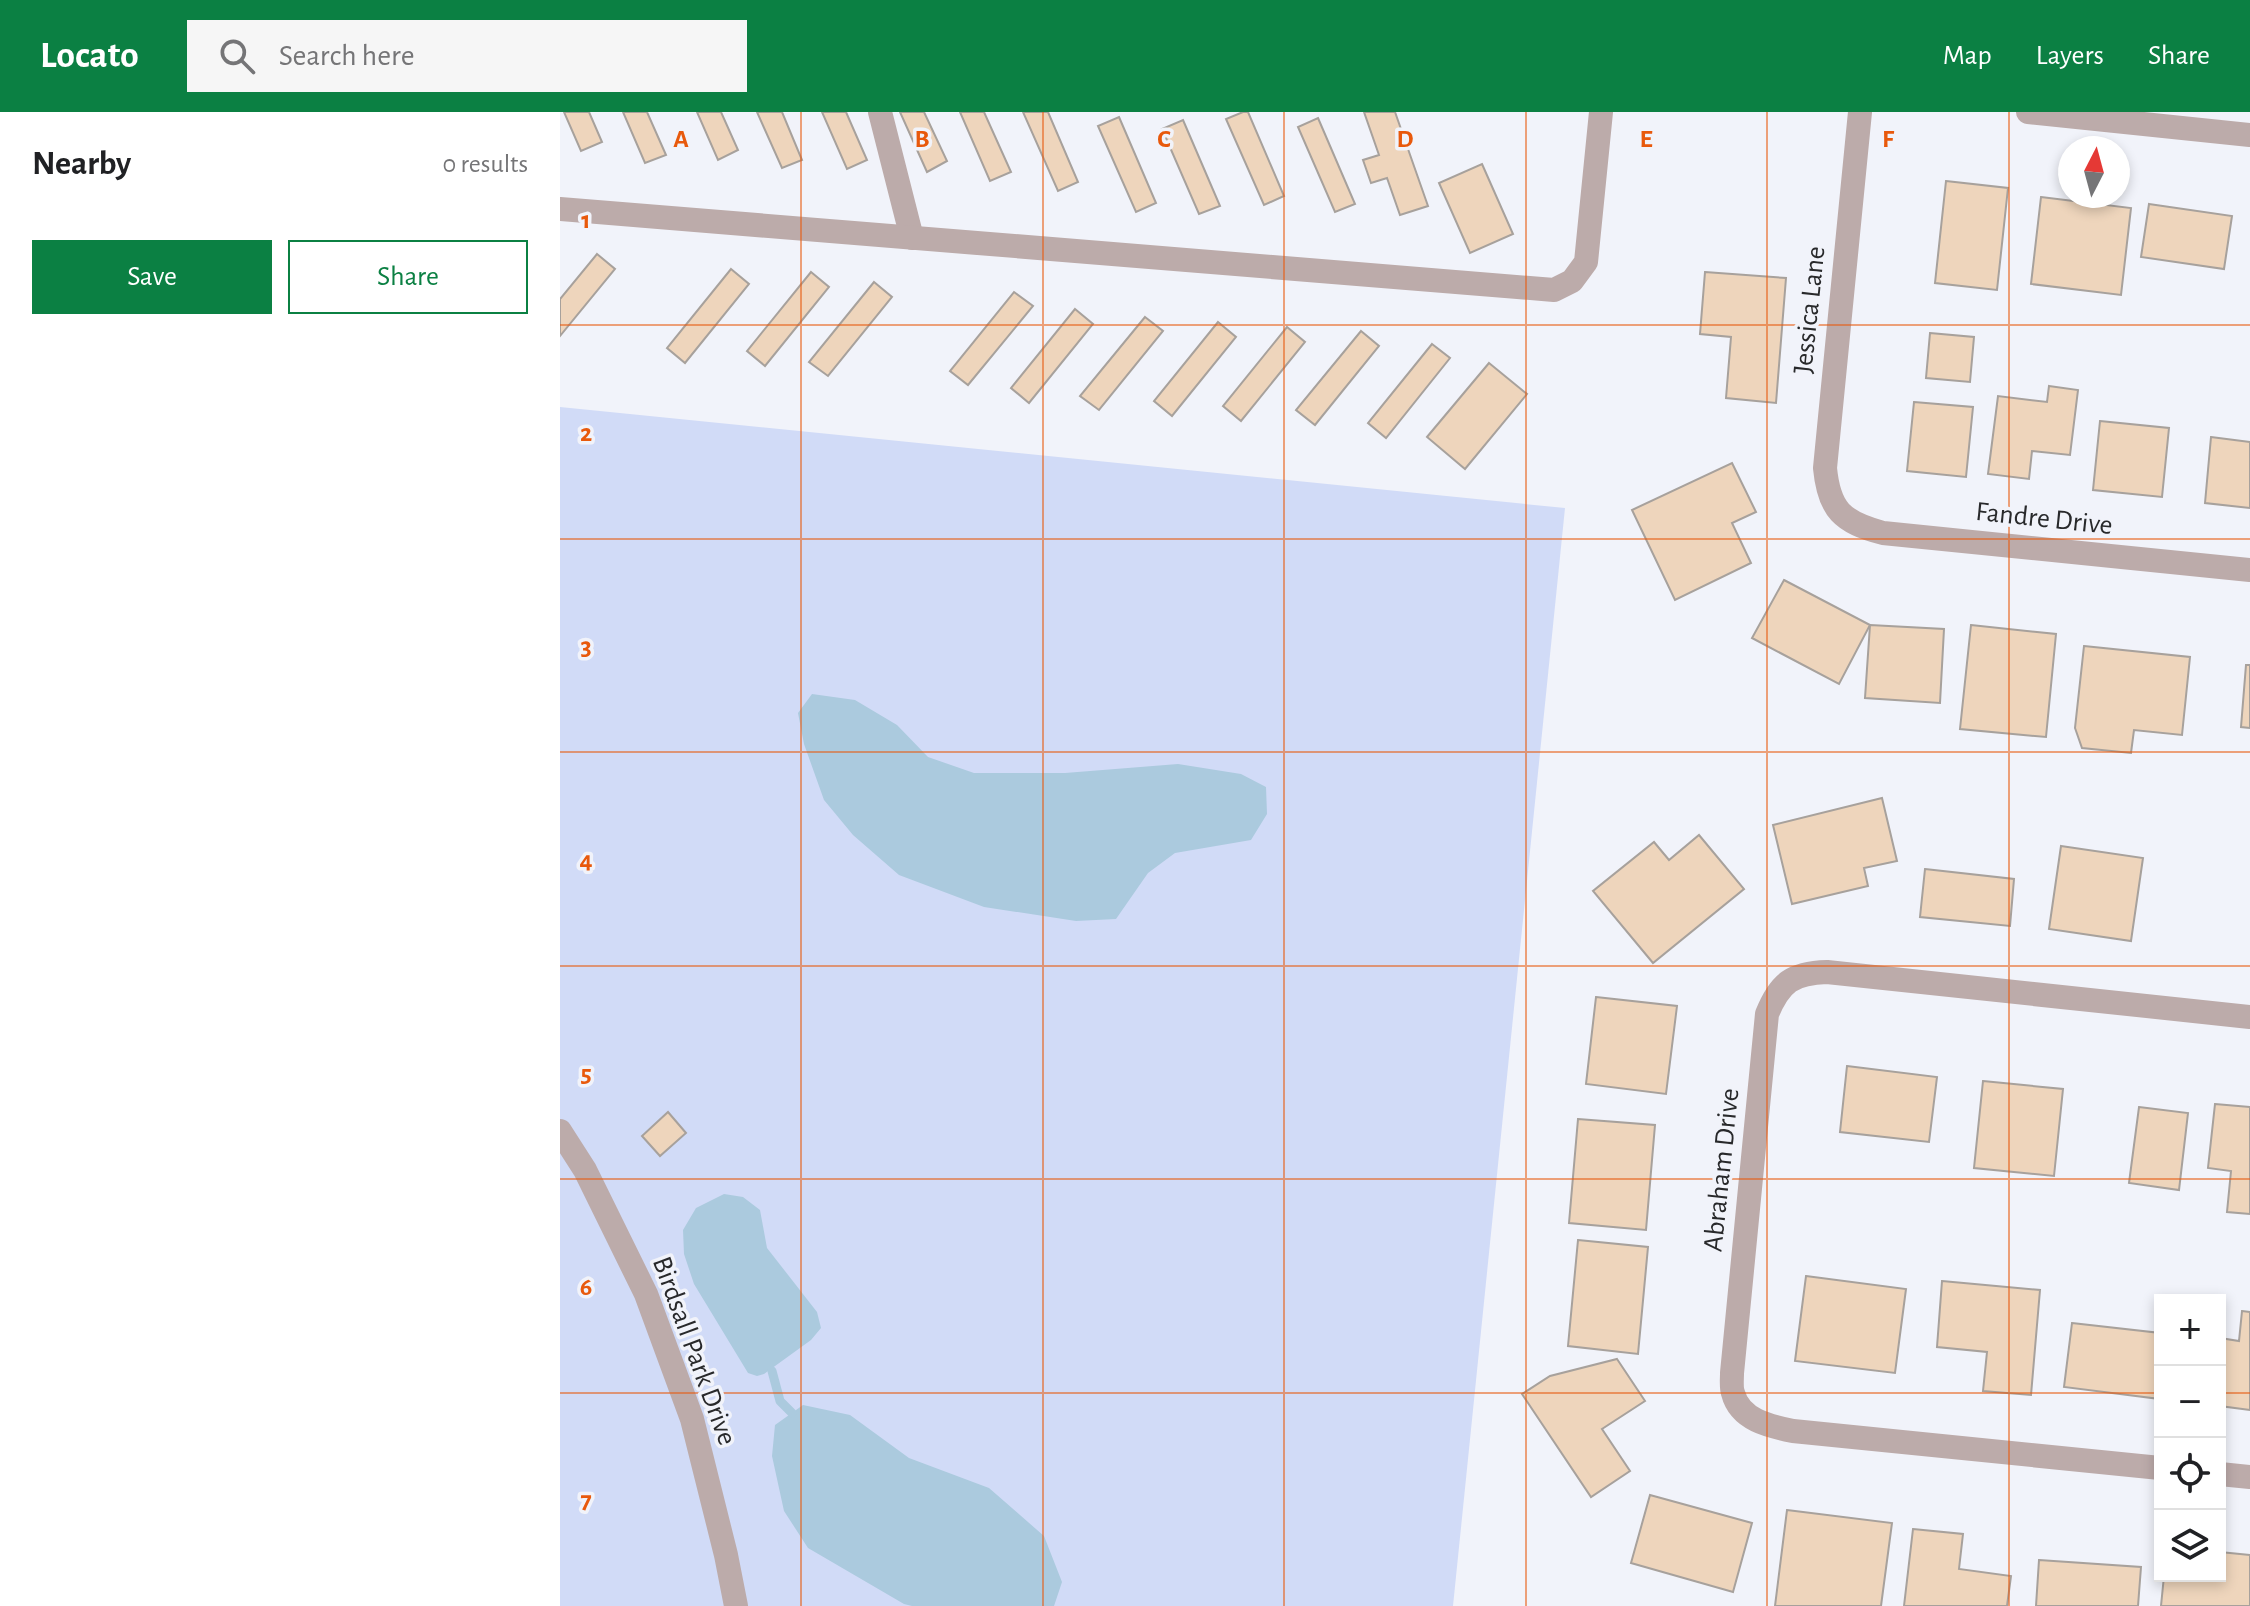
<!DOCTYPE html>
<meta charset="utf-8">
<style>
:root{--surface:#fff;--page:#f6f6f6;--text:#202124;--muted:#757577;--line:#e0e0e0;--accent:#0b8043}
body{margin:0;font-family:"Alegreya Sans",sans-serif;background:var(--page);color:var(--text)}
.controls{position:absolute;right:24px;bottom:24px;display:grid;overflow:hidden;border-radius:0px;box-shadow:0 4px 12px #0003}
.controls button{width:72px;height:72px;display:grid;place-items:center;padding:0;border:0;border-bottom:2px solid var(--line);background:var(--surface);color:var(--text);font:40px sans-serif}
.compass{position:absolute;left:1498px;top:24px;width:72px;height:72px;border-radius:50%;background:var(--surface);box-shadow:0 4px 12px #0003;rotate:6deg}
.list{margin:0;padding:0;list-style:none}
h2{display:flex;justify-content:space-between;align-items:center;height:104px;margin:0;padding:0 32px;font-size:34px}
h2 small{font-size:26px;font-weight:400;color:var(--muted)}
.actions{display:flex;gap:16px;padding:24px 32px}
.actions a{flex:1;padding:18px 0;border:2px solid var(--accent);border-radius:0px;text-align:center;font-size:28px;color:var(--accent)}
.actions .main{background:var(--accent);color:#fff}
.icon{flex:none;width:44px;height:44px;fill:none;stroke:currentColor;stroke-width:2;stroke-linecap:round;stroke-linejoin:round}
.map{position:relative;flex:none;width:1690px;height:1494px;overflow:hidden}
header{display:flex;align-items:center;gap:48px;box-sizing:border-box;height:112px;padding:0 40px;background:var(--accent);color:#fff}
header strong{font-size:38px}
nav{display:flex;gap:44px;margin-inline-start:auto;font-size:28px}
.search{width:560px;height:72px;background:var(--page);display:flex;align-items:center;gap:20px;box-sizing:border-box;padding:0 28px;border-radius:0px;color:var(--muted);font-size:30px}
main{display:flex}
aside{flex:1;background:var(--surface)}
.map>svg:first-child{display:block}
.green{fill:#d1dbf7}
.water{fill:#abcade}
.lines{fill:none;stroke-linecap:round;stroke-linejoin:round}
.stream{stroke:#abcade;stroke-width:9}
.building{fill:#eed5bc;stroke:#a7a19c;stroke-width:2}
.minor{stroke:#bcabaa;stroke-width:24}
.grid{fill:none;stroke:#e8590c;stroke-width:2;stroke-opacity:0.55}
.labels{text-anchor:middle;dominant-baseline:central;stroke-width:7;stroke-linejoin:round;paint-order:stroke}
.street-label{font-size:28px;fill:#28292b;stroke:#f1f3fa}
.grid-label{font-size:26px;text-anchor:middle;font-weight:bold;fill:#e8590c;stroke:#f1f3fa;stroke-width:7;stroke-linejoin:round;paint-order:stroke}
</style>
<header>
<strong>Locato</strong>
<div class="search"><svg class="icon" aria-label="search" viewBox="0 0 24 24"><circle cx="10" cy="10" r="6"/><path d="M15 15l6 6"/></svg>Search here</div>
<nav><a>Map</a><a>Layers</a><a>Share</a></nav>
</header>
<main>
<aside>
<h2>Nearby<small>0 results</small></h2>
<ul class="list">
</ul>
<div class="actions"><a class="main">Save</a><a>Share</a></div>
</aside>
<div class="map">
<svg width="1690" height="1494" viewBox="0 0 1690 1494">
<rect width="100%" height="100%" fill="#f1f3fa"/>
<path class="green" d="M 0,295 L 1005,396 L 893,1494 L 0,1494 Z"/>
<g class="water">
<path d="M 252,582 L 295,588 L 337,613 L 368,645 L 414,661 L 505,661 L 618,652 L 681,662 L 706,675 L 707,702 L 691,728 L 615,741 L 588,761 L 556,807 L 516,809 L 424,795 L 339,763 L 293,723 L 264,688 L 244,632 L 238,601 Z"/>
<path d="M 164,1082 L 183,1085 L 200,1098 L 207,1136 L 257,1200 L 261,1216 L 251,1228 L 204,1262 L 197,1264 L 188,1261 L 134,1172 L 124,1142 L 123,1118 L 136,1096 Z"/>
<path d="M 243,1293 L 290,1303 L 349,1346 L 429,1376 L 484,1424 L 502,1470 L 494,1494 L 352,1494 L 344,1492 L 248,1436 L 224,1399 L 212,1344 L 215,1313 Z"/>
</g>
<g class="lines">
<path class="stream" d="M 212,1259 L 220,1289 L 232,1301"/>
</g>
<g class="building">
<path d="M 4,0 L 29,0 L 42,30 L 21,39 Z"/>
<path d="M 63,0 L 87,0 L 106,43 L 85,51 Z"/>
<path d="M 137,0 L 161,0 L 178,38 L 158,48 Z"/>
<path d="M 197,0 L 222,0 L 242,48 L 222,56 Z"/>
<path d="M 262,0 L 286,0 L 307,48 L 287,57 Z"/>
<path d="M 340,0 L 364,0 L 387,49 L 367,60 Z"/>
<path d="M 400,0 L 424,0 L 451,60 L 430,69 Z"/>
<path d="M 463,0 L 488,0 L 518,70 L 498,79 Z"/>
<path d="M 683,0 L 688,0 L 724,84 L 704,93 L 666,7 Z"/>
<path d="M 804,0 L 835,0 L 868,94 L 840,103 L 827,66 L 811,71 L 803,48 L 819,43 Z"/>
<path d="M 559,5 L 596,91 L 576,100 L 538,14 Z"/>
<path d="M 758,6 L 795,92 L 775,100 L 738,15 Z"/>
<path d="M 623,8 L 660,94 L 639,102 L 602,17 Z"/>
<path d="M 922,52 L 953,122 L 910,141 L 879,71 Z"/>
<path d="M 1386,69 L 1448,76 L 1437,178 L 1375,171 Z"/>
<path d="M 1481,85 L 1571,96 L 1561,183 L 1471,172 Z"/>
<path d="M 1589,92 L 1672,104 L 1664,157 L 1581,145 Z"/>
<path d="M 37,142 L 55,157 L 0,224 L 0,187 Z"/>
<path d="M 171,157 L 189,172 L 125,251 L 107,236 Z"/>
<path d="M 251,160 L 269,175 L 205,254 L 187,239 Z"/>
<path d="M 1145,160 L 1226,166 L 1216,291 L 1166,286 L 1171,225 L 1140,222 Z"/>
<path d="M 314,170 L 332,185 L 268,264 L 249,250 Z"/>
<path d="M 454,180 L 473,194 L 408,273 L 390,259 Z"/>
<path d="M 515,197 L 533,212 L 469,291 L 451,276 Z"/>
<path d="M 585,205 L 603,219 L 539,298 L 520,284 Z"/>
<path d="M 658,210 L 676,225 L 612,304 L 594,289 Z"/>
<path d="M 727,215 L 745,230 L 681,309 L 663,294 Z"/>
<path d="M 801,219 L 819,234 L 755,313 L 736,298 Z"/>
<path d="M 1370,221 L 1414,225 L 1410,270 L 1366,266 Z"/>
<path d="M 872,232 L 890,246 L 826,326 L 808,311 Z"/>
<path d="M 929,251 L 967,282 L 905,357 L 867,325 Z"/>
<path d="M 1489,274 L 1518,278 L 1510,343 L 1472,339 L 1469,367 L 1428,362 L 1438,284 L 1487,290 Z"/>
<path d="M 1354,290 L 1413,295 L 1406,365 L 1347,359 Z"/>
<path d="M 1540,309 L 1609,316 L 1602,385 L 1533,378 Z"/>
<path d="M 1651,325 L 1690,330 L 1690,396 L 1645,391 Z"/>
<path d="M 1172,351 L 1196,400 L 1172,411 L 1191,451 L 1115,488 L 1072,398 Z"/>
<path d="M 1224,468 L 1310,513 L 1279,572 L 1192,526 Z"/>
<path d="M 1310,513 L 1384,517 L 1380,591 L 1305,586 Z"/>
<path d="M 1411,513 L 1496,522 L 1486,625 L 1400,617 Z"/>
<path d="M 1524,534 L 1630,545 L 1622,623 L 1574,618 L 1571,641 L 1522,636 L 1515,616 Z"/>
<path d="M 1686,553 L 1690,553 L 1690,616 L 1681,615 Z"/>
<path d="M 1322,686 L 1337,749 L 1304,756 L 1308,774 L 1232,792 L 1213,713 Z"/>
<path d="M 1139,723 L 1184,777 L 1093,851 L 1033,779 L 1094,730 L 1109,748 Z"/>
<path d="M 1501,734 L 1583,746 L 1571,829 L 1489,817 Z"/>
<path d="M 1365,757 L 1454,767 L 1450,814 L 1360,805 Z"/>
<path d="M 1036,885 L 1117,894 L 1106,982 L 1026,972 Z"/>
<path d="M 1287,954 L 1377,965 L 1369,1030 L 1280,1020 Z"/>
<path d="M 1423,969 L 1503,977 L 1494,1064 L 1414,1056 Z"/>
<path d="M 1655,992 L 1690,995 L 1690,1102 L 1667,1100 L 1671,1059 L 1648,1056 Z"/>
<path d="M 1579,995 L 1628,1001 L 1619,1078 L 1569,1071 Z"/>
<path d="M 108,1000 L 126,1021 L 100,1044 L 82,1024 Z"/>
<path d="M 1018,1007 L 1095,1013 L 1086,1118 L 1009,1111 Z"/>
<path d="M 1018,1128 L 1088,1135 L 1078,1242 L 1008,1234 Z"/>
<path d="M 1246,1164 L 1346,1177 L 1335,1261 L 1235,1249 Z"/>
<path d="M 1382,1169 L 1480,1178 L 1471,1283 L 1423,1279 L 1427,1240 L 1377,1235 Z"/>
<path d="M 1682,1199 L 1690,1200 L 1690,1298 L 1660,1294 L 1660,1226 L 1679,1229 Z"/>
<path d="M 1512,1211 L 1600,1221 L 1600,1287 L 1504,1275 Z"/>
<path d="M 1057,1247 L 1085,1289 L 1042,1317 L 1070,1359 L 1031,1385 L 962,1282 L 990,1264 Z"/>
<path d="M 1090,1383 L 1192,1411 L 1173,1480 L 1071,1451 Z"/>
<path d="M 1227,1398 L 1332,1411 L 1321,1494 L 1215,1494 Z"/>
<path d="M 1353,1417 L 1403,1422 L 1399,1457 L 1451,1464 L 1447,1494 L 1344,1494 Z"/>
<path d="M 1660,1440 L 1690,1443 L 1690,1494 L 1601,1494 L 1604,1464 L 1660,1464 Z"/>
<path d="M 1479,1448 L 1581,1455 L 1578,1494 L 1476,1494 Z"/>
</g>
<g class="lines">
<g class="minor">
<path d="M 320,0 L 352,126"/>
<path d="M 1300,0 L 1265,356 C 1269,398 1282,410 1323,421 L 1690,458"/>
<path d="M 1468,0 L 1690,23"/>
<path d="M 0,97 L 994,178 L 1012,169 L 1026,150 L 1041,0"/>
<path d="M 0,1019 L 25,1058 L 86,1182 L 132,1307 L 166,1443 L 176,1494"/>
<path d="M 1600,1356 L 1233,1319 C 1209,1314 1180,1308 1173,1281 C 1171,1276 1172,1267 1172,1261 L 1207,902 C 1220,870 1233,861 1267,860 L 1690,905"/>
<path d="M 1660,1362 L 1690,1365"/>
</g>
</g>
<path class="grid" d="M 241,0 L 241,1494M 483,0 L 483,1494M 724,0 L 724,1494M 966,0 L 966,1494M 1207,0 L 1207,1494M 1449,0 L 1449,1494M 0,213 L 1690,213M 0,427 L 1690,427M 0,640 L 1690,640M 0,854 L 1690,854M 0,1067 L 1690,1067M 0,1281 L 1600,1281M 1660,1281 L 1690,1281"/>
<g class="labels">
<g class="street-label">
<text transform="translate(1250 198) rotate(-84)">Jessica Lane</text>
<text transform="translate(1484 407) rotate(6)">Fandre Drive</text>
<text transform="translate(1162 1058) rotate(-84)">Abraham Drive</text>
<text transform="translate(134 1239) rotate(70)">Birdsall Park Drive</text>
</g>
</g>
<g class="grid-label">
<text x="121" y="35">A</text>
<text x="362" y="35">B</text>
<text x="604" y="35">C</text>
<text x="845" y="35">D</text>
<text x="1086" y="35">E</text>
<text x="1328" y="35">F</text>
<text x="26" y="116">1</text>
<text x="26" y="329">2</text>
<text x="26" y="543">3</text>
<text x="26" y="756">4</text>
<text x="26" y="970">5</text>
<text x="26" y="1183">6</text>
<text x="26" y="1396">7</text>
</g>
</svg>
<div class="controls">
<button>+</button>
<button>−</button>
<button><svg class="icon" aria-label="locate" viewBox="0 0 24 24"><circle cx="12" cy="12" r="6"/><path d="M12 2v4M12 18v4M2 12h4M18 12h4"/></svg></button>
<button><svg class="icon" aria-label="layers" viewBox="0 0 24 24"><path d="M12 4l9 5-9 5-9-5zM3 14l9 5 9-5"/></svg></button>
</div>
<svg class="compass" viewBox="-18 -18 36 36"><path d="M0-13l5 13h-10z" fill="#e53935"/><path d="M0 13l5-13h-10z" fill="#757577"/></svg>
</div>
</main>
